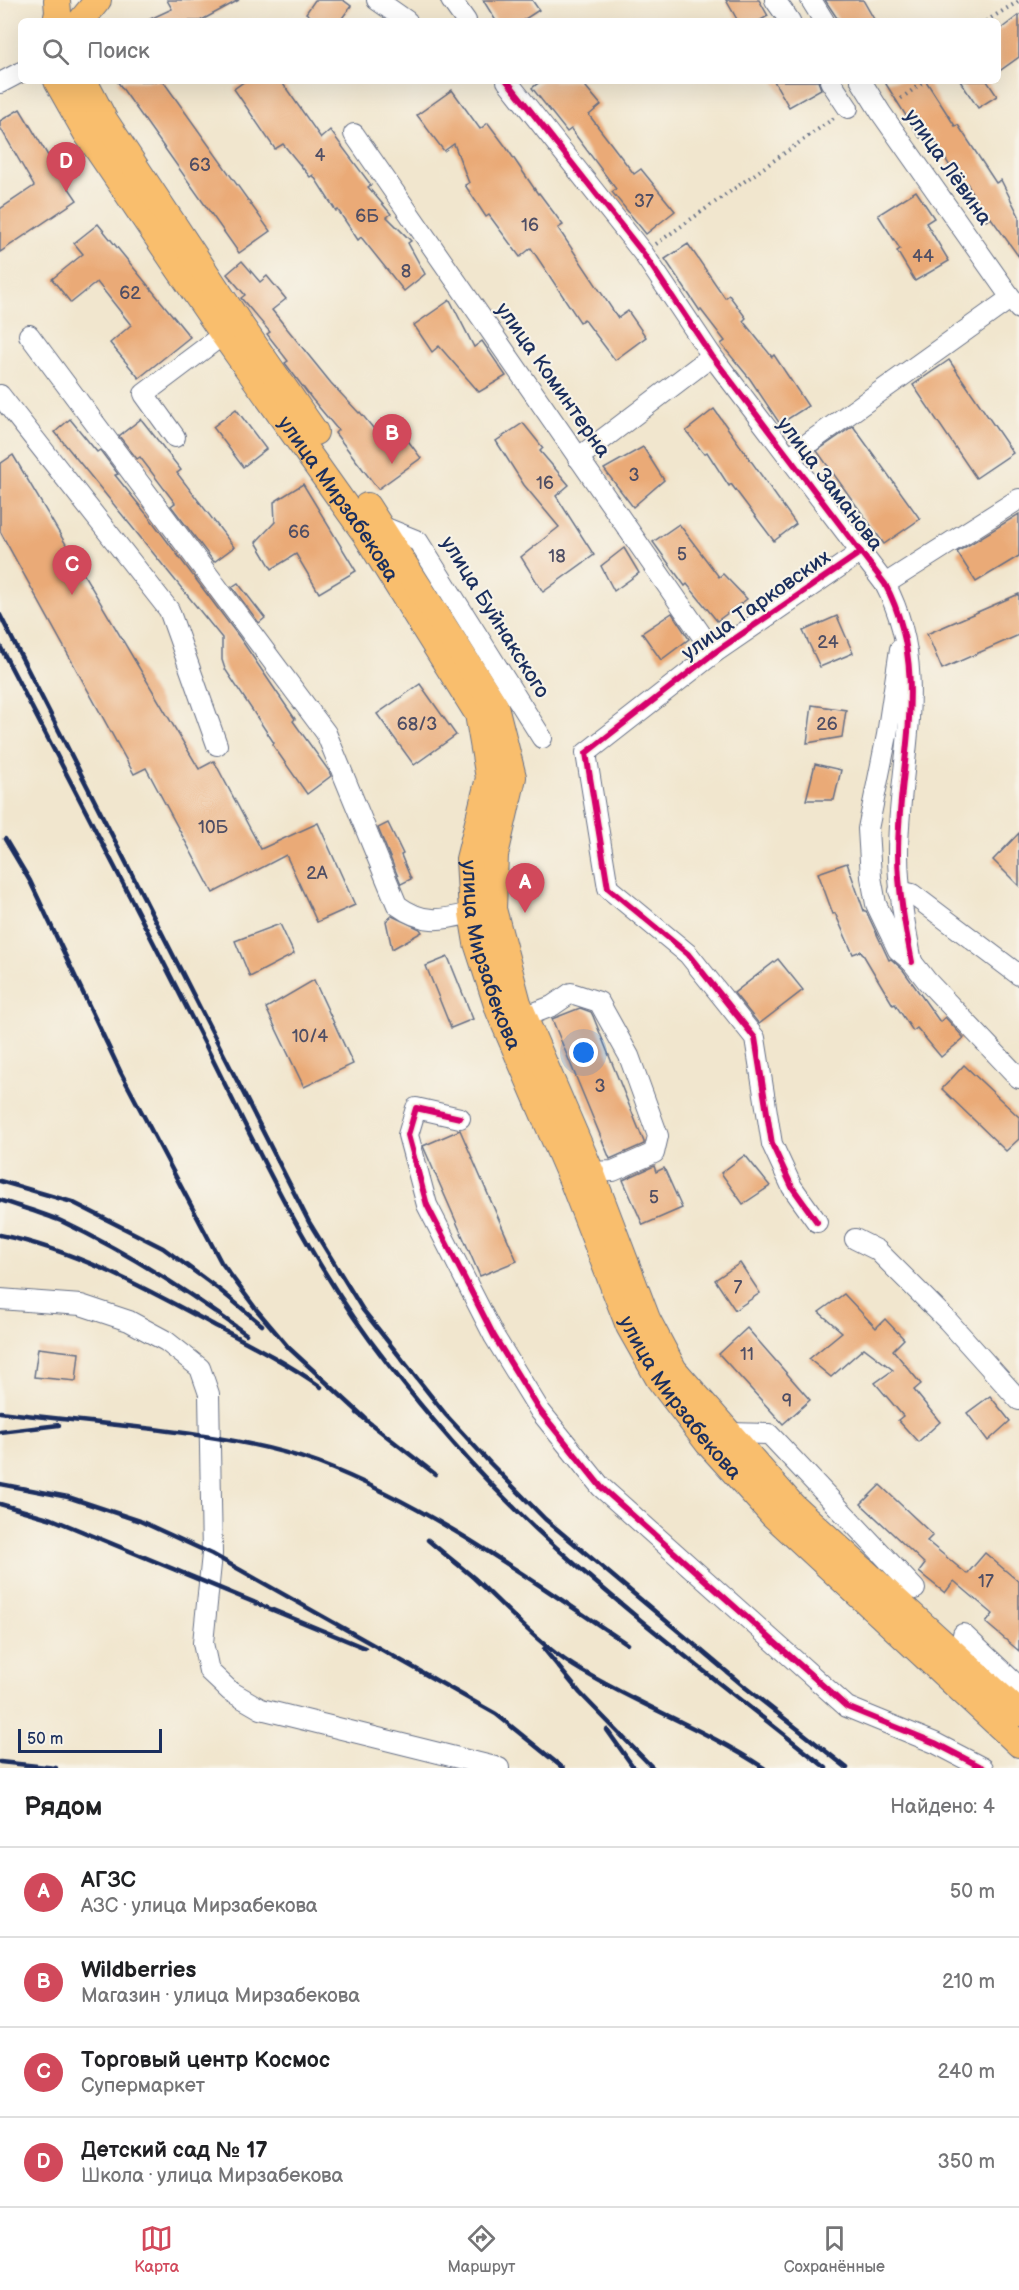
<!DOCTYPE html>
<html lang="ru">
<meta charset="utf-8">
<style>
:root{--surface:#fff;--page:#f6f6f6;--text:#202124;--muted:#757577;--line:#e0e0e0;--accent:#d1495b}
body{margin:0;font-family:"Balsamiq Sans",sans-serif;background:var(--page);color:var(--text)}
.scale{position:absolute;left:18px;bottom:15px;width:144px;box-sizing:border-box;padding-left:6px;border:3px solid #1b2f5e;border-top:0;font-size:16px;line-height:21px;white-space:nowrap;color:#1b2f5e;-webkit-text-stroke:4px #f7f3e8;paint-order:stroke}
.you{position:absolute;left:584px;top:1053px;width:21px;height:21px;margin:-15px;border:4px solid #fff;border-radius:50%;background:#1a73e8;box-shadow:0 0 0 9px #1a73e833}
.badge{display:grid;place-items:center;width:39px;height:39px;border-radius:50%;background:var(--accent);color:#fff;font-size:20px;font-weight:700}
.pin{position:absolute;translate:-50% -50px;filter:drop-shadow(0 2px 3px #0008)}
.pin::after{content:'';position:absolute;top:32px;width:21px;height:18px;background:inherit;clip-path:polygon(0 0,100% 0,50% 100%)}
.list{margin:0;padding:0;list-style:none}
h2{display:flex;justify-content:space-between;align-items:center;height:78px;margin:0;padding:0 24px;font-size:26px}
h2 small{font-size:20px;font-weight:400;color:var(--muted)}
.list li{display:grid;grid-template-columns:39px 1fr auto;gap:18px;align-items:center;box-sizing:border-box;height:90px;padding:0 24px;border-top:2px solid var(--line)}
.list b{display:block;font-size:22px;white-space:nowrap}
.list p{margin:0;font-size:20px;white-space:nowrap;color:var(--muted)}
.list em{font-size:20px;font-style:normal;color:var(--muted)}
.icon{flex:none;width:33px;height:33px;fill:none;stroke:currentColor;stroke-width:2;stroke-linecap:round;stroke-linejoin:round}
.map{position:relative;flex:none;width:1019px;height:1768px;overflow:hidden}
.search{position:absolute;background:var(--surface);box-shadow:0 6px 24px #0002;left:18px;right:18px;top:18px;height:66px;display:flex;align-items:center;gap:15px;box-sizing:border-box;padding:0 21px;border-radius:9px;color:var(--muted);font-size:22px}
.sheet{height:438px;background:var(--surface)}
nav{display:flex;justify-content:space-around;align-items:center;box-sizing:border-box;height:84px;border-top:2px solid var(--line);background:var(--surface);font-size:16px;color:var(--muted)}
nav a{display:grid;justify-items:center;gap:3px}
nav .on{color:var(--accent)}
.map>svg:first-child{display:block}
.building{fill:#eaaa77}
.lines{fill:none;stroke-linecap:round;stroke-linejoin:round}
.minor-casing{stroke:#666f85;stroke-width:22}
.major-casing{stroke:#666f85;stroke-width:28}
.path{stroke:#666f85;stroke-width:4;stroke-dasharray:1.5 4.5;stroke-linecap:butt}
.minor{stroke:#fff;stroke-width:20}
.major{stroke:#f9be6d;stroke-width:26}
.rail{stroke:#1b2f5e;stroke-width:4.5}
.cycleway-casing{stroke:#f7f3e8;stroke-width:10}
.cycleway{stroke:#d6006c;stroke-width:6}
.labels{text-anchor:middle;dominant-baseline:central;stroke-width:4.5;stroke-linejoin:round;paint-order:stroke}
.number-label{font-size:18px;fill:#4f4e64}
.street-label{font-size:21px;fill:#1b2f5e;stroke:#f7f3e8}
</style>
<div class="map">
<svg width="1019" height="1768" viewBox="0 0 1019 1768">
<rect width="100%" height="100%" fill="#f7f3e8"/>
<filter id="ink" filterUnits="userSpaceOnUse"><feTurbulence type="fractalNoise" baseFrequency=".0167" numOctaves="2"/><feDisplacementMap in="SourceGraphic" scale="12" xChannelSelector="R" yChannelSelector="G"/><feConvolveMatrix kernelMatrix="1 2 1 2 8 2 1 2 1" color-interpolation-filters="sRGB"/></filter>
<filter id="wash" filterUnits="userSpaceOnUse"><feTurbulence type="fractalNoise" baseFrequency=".008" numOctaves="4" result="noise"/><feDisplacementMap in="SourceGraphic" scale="24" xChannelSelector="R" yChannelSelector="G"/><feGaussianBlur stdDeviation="1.35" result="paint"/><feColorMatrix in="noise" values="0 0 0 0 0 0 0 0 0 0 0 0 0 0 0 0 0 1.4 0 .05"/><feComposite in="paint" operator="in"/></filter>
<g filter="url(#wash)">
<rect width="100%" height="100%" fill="#f1e6ce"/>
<g id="blocks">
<g class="building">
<path d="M 167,0 L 239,0 L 200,21 L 146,21 L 172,9 Z"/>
<path d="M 315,0 L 343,0 L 351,6 L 340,21 L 317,21 L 306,13 Z"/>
<path d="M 483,0 L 532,0 L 539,10 L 522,21 L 496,21 Z"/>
<path d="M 726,0 L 759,0 L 768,16 L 759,21 L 738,21 Z"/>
<path d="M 825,0 L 863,0 L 875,21 L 839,21 Z"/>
<path d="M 1019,15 L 1019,57 L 998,72 L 998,31 Z"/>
<path d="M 117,81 L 163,81 L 270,231 L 239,253 Z"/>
<path d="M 245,81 L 281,81 L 321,138 L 330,130 L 371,185 L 368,187 L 391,214 L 387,217 L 411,241 L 408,243 L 425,274 L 404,291 L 361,237 L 358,240 L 338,210 L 336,211 L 313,175 L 310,177 L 283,144 L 275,149 L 234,89 Z"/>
<path d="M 541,81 L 581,81 L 601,105 L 589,115 L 634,174 L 641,169 L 675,211 L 646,234 L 612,192 L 616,189 L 571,129 L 567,132 L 532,88 Z"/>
<path d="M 774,81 L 818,81 L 821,89 L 789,107 Z"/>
<path d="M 884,81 L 926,81 L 955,126 L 958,125 L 996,183 L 1001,180 L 1019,216 L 1019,257 L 991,218 L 986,221 L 967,183 L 962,186 L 929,132 L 920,138 Z"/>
<path d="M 960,81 L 987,81 L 997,96 L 978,108 Z"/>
<path d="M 452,90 L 480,129 L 488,123 L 506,147 L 538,194 L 539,193 L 563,225 L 558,228 L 618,318 L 628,311 L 646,337 L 615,360 L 584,319 L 580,322 L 531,248 L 520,257 L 489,215 L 486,217 L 465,185 L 469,183 L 454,144 L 444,151 L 417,115 Z"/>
<path d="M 20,109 L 56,169 L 77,200 L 0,252 L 0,209 L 34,186 L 0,127 L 0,121 Z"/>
<path d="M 916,191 L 934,218 L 926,223 L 949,261 L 915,281 L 897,251 L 900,249 L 878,215 Z"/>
<path d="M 98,224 L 190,337 L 139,378 L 110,343 L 131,325 L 97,282 L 71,303 L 52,279 L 83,254 L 74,243 Z"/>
<path d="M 688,244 L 725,298 L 729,295 L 746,318 L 743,321 L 772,357 L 774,355 L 808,406 L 780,424 L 750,379 L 721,344 L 725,341 L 701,310 L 700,311 L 665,259 Z"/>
<path d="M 242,261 L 260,282 L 267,276 L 286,299 L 272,310 L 331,383 L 359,413 L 360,412 L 391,450 L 406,438 L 421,458 L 378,489 L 335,433 L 338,430 L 312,399 L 285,363 L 288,361 L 267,334 L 270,332 L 241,298 L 245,295 L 227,274 Z"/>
<path d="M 450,300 L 474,347 L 482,341 L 506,376 L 479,392 L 439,346 L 432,352 L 414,325 Z"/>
<path d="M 949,360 L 1013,453 L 976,478 L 913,385 Z"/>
<path d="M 236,409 L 266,449 L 243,467 L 213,427 Z"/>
<path d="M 714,409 L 796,524 L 774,541 L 731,484 L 729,486 L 707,452 L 704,454 L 686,431 Z"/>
<path d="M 70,419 L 97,452 L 100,450 L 118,474 L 115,475 L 152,521 L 240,638 L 295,719 L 293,721 L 329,771 L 331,776 L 307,794 L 272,744 L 274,743 L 225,669 L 222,660 L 222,638 L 55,432 Z"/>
<path d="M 141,419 L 181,470 L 177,473 L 234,547 L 214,562 L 171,506 L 175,503 L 140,457 L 137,459 L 119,436 Z"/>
<path d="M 523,423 L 543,448 L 540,451 L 569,485 L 556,496 L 594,555 L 543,592 L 521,557 L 559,527 L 524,485 L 496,441 Z"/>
<path d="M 853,426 L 920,519 L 884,544 L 817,451 Z"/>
<path d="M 643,447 L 664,480 L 633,507 L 604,469 Z"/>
<path d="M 13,455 L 199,769 L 214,761 L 261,849 L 318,823 L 355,905 L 317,922 L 286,855 L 213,893 L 146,768 L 134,774 L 0,531 L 0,464 Z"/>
<path d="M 303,484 L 356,571 L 319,593 L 296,554 L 272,569 L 256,542 L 275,522 L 274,502 Z"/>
<path d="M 1019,514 L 1019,556 L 976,582 L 957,552 Z"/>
<path d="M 679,524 L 719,577 L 723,574 L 747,599 L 717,621 L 687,584 L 685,586 L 653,542 Z"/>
<path d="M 624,548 L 639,573 L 614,591 L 601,566 Z"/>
<path d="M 238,583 L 265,618 L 259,623 L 232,587 Z"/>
<path d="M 1019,594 L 1019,635 L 942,669 L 927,634 Z"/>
<path d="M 672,613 L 689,639 L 661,660 L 642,633 Z"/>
<path d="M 837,616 L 853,653 L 820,667 L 803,631 Z"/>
<path d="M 420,684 L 456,735 L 414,765 L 377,714 Z"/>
<path d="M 812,705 L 846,710 L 842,737 L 807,743 Z"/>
<path d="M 815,764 L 841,770 L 834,800 L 806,800 Z"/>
<path d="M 388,823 L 403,854 L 401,855 L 411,879 L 401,884 L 378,828 Z"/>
<path d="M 1019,833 L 1019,886 L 993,860 Z"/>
<path d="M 847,863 L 864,911 L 866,911 L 889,960 L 891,959 L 903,970 L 940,1022 L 945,1017 L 964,1038 L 941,1057 L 917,1028 L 913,1031 L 895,1004 L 893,1005 L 861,951 L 853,954 L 835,913 L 833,914 L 818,873 Z"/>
<path d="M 392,916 L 420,929 L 422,932 L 392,949 L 386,921 Z"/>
<path d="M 280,924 L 294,954 L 250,977 L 235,941 Z"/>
<path d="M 448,957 L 473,1019 L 451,1028 L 426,966 Z"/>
<path d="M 778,959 L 803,990 L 759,1024 L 734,993 Z"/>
<path d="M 314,980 L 353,1064 L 304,1087 L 266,1008 Z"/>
<path d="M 580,1008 L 591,1012 L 593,1016 L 644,1142 L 644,1144 L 610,1159 L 552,1019 Z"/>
<path d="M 964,1065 L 1019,1117 L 1019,1139 L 1006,1151 L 942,1089 Z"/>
<path d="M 460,1130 L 517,1261 L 480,1276 L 423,1146 Z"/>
<path d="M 745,1155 L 770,1186 L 743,1204 L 721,1173 Z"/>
<path d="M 654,1166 L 656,1172 L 664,1168 L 682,1208 L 643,1225 L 623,1180 Z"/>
<path d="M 740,1263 L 760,1293 L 735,1310 L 715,1280 Z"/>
<path d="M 844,1294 L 876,1328 L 885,1319 L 904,1339 L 893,1350 L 921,1384 L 914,1390 L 940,1422 L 918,1442 L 898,1420 L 903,1416 L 875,1383 L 893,1370 L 864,1348 L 831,1377 L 809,1359 L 842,1332 L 819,1312 Z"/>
<path d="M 747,1328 L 810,1400 L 783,1424 L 719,1354 Z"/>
<path d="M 38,1348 L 79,1353 L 76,1381 L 34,1377 Z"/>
<path d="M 990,1396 L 1010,1421 L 988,1441 L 967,1413 Z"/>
<path d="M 880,1485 L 933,1535 L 927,1541 L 967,1574 L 985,1553 L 1019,1582 L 1019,1651 L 986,1623 L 993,1614 L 954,1581 L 945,1593 L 919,1572 L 925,1564 L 861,1504 Z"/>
</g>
</g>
</g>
<g filter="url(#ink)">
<use href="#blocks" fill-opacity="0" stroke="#666f85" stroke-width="1.5"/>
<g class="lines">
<defs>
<g id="minor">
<path d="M 377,0 L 407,21"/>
<path d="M 451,0 L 466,21"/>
<path d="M 775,0 L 790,21"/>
<path d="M 811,0 L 824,21"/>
<path d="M 507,81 L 643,253 L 712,356 L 885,584 C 932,673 898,760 898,853 C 898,890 905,926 912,962"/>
<path d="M 830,81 L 848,108"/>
<path d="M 861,81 L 881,113 L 1019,309"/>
<path d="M 0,83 L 21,72"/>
<path d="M 354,134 L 714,653"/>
<path d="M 29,335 L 326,733 L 397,905 C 424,925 441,920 472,913"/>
<path d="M 0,395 L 169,610 L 217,745"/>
<path d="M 175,437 L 144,394 L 233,327"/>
<path d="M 789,457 L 1011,298"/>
<path d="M 578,458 L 712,356"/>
<path d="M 375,529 L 381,526 L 418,541 L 542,738"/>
<path d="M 885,584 L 1019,499"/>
<path d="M 900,649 L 887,735 L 868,829 L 871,877 L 876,904 L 898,950 L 912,962 L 927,981 L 1019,1078"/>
<path d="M 899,891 L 912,894 L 1019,975"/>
<path d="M 524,1017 L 552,1006 L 571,993 L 599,1002 L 629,1056 L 658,1136 L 654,1153 L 613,1171 L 591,1172"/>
<path d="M 460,1118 L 416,1108 L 408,1135 L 427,1205 L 494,1336 L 540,1411 L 601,1487 L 847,1707 L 935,1743 L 983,1768"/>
<path d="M 817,1222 L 792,1187 L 772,1144 L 755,1038 L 688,954 L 608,888 L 586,753 L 714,653 L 861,552"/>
<path d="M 855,1239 L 877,1250 L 948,1321 L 1019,1400"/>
<path d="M 0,1299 L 81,1305 L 129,1321 L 166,1341 L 200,1368 L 209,1394 L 212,1554 L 203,1643 L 209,1671 L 230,1691 L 261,1709 L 499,1768"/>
<path d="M 729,1433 L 769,1434 L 915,1589"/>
<path d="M 963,1634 L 1019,1687"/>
</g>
<g id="major">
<path d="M 56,21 L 58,13 L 57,0"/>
<path d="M 81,21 L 98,0"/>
<path id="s1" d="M 57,81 L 87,134 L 223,334 L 366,535 L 478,714 L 489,778 L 469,859 L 472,913 L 477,943 L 499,1011 L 572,1180 L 629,1326 L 659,1379 L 708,1443 L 773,1515 L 1019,1744"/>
<path d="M 84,81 L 105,121 L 239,323 L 315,432"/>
<path d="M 367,506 L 495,706 L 513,777 L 495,855 L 493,909 L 518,1003 L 591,1172 L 647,1319 L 674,1370 L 792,1505 L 1019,1713"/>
</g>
</defs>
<use href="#minor" class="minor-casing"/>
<use href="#major" class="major-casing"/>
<g class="path">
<path d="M 986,21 L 1019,1"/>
<path d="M 896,102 L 925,81"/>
<path d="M 656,244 L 834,118"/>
</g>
<use href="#minor" class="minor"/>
<use href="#major" class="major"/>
<g class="rail">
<path d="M 0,615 L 309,1222 L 363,1310 L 446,1415 L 490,1463 L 545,1519 L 602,1567 L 746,1688 L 847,1768"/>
<path d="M 0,646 C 68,777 136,907 202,1038 C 258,1150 310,1265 388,1364 C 433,1422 482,1478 535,1528 C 627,1614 728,1689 826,1768"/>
<path d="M 5,839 L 30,881 L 121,1073 L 221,1262 L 256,1309 L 289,1348 L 365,1418"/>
<path d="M 0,1181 L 72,1202 L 163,1248 L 221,1291 L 262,1325"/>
<path d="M 0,1200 C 20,1207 42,1213 61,1221 C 127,1252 188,1291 246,1334"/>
<path d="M 0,1235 C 75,1250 143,1287 210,1323 C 248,1343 286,1362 321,1387"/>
<path d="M 0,1412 C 51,1418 102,1423 154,1429 C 209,1436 265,1444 318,1463 C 430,1506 528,1578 627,1644"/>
<path d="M 357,1413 L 435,1474"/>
<path d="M 0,1432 L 59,1425"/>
<path d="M 0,1484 L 68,1497 L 140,1521 L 212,1554 L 496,1714 L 563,1768"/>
<path d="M 0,1504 L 52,1519 L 365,1648"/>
<path d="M 428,1540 C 443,1553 459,1565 474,1578 C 506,1608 537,1643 574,1666 C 635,1704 704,1728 764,1768"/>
<path d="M 544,1649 L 580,1693 L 653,1768"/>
<path d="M 607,1730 L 634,1768"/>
<path d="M 0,1762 L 56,1768"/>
</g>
<defs>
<g id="cycleway">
<path d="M 507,81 L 643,253 L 712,356 L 885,584 C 932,673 898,760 898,853 C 898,890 905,926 912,962"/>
<path d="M 460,1118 L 416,1108 L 408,1135 L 427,1205 L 494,1336 L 540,1411 L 601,1487 L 847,1707 L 935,1743 L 983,1768"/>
<path d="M 817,1222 L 792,1187 L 772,1144 L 755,1038 L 688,954 L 608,888 L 586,753 L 714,653 L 861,552"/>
</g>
</defs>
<use href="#cycleway" class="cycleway-casing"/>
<use href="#cycleway" class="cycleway"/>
</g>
</g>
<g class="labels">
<g class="number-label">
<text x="320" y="155">4</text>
<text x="200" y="165">63</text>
<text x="644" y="201">37</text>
<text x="367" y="216">6Б</text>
<text x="530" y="225">16</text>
<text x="923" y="256">44</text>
<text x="406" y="271">8</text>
<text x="130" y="293">62</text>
<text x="634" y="475">3</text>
<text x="545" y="483">16</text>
<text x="299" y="532">66</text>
<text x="682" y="554">5</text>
<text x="557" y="556">18</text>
<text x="828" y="642">24</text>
<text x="417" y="724">68/3</text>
<text x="827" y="724">26</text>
<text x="213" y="827">10Б</text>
<text x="317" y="873">2А</text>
<text x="310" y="1036">10/4</text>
<text x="600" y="1086">3</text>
<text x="654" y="1197">5</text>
<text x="738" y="1287">7</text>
<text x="747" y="1354">11</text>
<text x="787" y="1401">9</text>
<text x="986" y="1581">17</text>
</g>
<g class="street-label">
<text transform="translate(948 167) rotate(55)">улица Лёвина</text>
<text transform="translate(553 380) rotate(55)">улица Коминтерна</text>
<text transform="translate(830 484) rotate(53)">улица Заманова</text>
<text stroke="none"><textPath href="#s1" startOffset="504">улица Мирзабекова</textPath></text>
<text transform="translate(756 605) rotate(-35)">улица Тарковских</text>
<text transform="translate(495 617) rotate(58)">улица Буйнакского</text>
<text stroke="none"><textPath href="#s1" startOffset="1008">улица Мирзабекова</textPath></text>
<text stroke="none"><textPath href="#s1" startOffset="1494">улица Мирзабекова</textPath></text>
</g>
</g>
</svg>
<div class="scale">50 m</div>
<div class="you"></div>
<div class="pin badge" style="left:525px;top:913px">A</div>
<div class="pin badge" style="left:392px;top:464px">B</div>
<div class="pin badge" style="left:72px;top:595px">C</div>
<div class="pin badge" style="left:66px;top:192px">D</div>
<div class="search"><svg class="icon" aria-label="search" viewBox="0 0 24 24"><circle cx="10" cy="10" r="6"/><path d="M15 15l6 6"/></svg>Поиск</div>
</div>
<section class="sheet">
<h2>Рядом<small>Найдено: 4</small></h2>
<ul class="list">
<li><span class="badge">A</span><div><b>АГЗС</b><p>АЗС · улица Мирзабекова</p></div><em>50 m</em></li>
<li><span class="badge">B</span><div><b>Wildberries</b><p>Магазин · улица Мирзабекова</p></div><em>210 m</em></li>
<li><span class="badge">C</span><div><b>Торговый центр Космос</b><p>Супермаркет</p></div><em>240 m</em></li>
<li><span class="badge">D</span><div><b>Детский сад № 17</b><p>Школа · улица Мирзабекова</p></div><em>350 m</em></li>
</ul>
</section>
<nav>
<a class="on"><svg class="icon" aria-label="map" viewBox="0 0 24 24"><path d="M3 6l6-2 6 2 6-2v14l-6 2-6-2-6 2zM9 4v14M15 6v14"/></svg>Карта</a>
<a><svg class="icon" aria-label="directions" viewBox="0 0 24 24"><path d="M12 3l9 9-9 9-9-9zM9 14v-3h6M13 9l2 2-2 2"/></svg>Маршрут</a>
<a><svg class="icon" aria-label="saved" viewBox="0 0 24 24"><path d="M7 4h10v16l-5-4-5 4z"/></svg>Сохранённые</a>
</nav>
